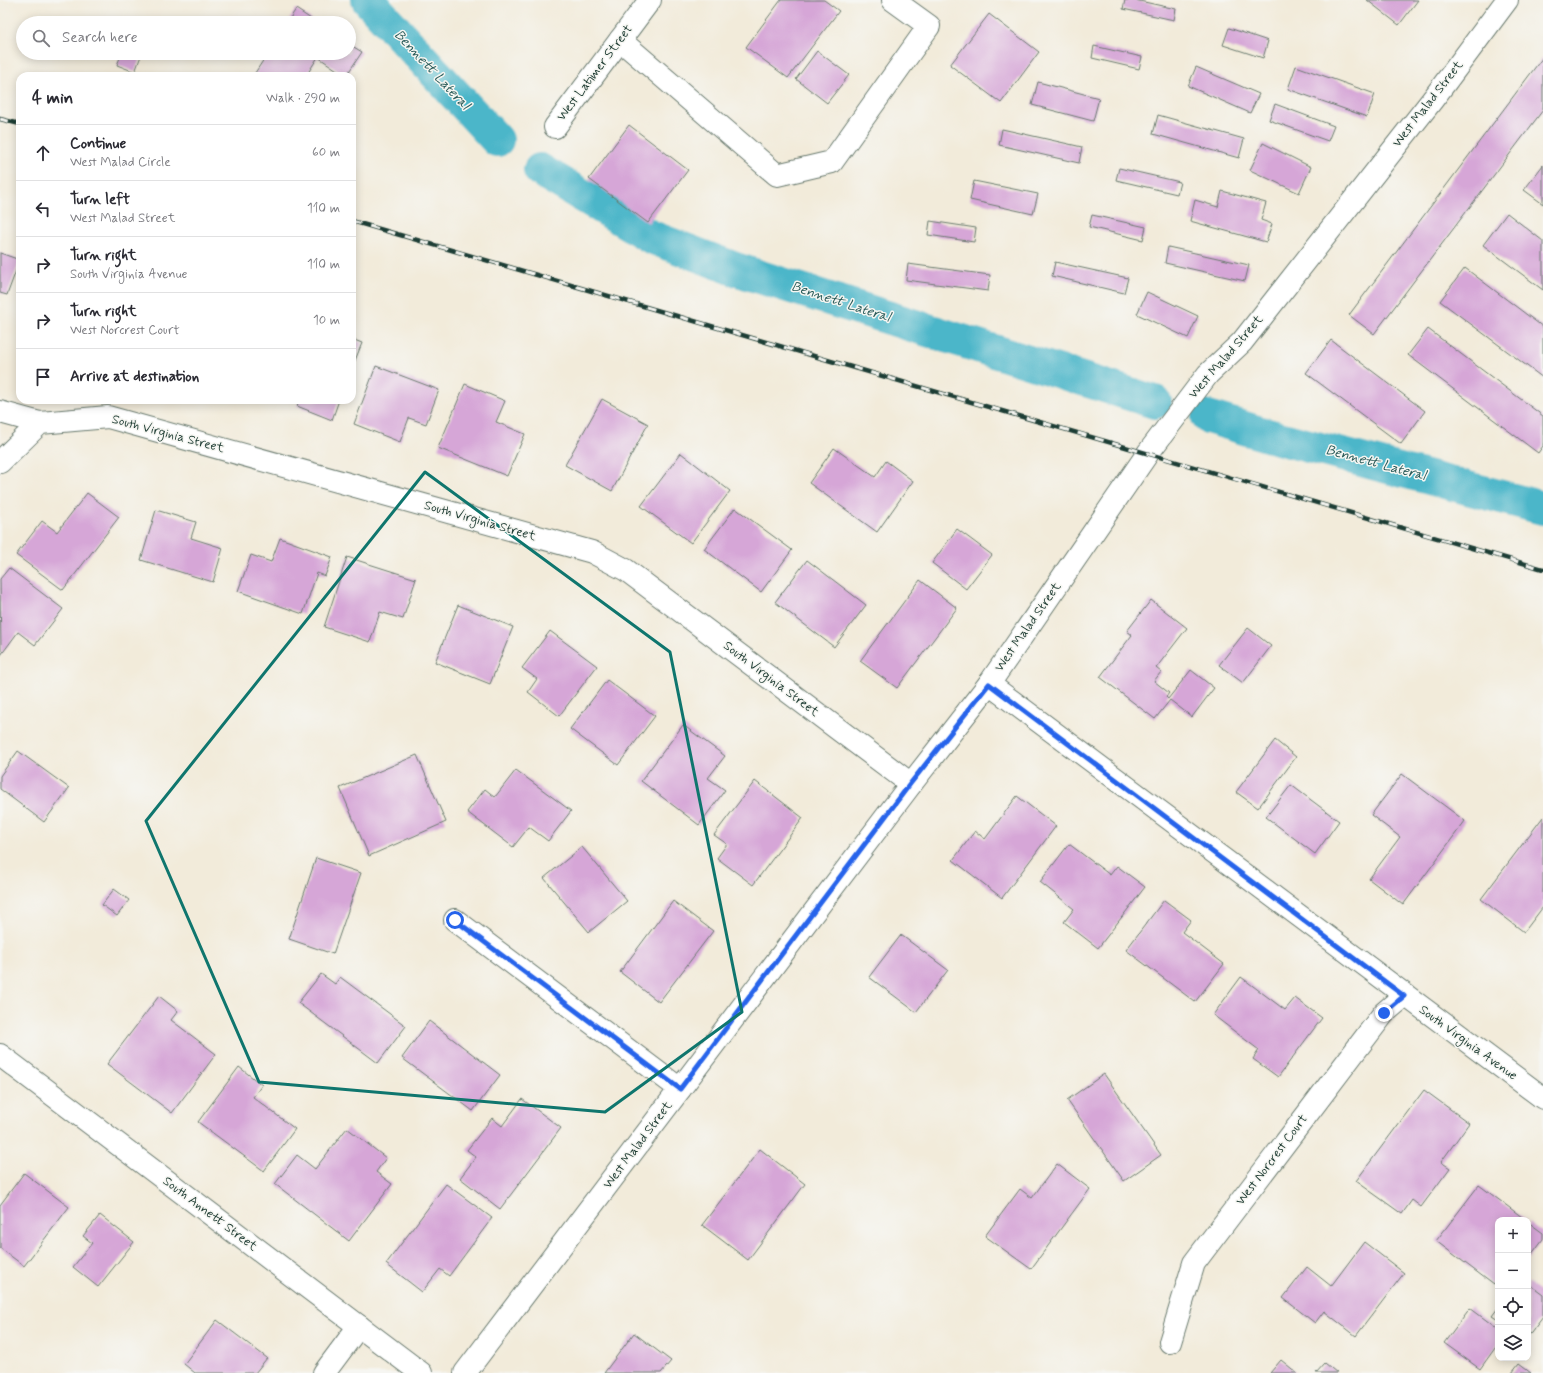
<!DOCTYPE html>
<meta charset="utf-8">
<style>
:root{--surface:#fff;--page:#f2f2f3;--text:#2b2b33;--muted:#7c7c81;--line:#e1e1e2}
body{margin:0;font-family:Mynerve,sans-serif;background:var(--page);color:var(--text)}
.controls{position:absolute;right:12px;bottom:12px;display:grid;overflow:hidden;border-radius:8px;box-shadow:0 2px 10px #0003}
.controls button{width:36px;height:36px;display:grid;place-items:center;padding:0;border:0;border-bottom:1px solid var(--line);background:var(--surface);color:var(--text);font:20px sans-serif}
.stop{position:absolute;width:12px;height:12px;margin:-9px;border:3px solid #2563eb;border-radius:50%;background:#fff}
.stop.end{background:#2563eb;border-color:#fff;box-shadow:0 1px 4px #0008}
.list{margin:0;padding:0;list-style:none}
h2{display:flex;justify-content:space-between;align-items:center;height:52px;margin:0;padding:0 16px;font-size:17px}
h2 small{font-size:13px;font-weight:400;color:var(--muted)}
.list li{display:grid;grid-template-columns:26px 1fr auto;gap:12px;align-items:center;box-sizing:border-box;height:56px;padding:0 16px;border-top:1px solid var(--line)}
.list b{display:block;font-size:15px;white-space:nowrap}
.list p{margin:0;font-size:13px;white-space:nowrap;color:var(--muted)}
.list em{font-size:13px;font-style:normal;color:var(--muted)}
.icon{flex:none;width:22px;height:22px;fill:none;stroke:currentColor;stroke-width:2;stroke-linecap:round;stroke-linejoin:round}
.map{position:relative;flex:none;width:1543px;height:1373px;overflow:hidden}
.search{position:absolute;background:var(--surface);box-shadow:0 2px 10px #0003;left:16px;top:16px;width:340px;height:44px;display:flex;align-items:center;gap:10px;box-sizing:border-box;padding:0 14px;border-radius:22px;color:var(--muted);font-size:15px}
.panel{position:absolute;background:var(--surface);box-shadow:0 2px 10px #0003;left:16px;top:72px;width:340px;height:332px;border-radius:12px}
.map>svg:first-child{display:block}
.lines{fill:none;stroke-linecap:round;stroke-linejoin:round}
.canal{stroke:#4cb6c9;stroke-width:34}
.building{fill:#d6a6d7}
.minor-casing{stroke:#697a6e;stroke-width:24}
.minor{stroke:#fff;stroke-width:22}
.rail-casing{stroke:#1f3d34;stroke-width:4.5}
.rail{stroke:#f6f6f2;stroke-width:3;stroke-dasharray:9;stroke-linecap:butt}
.route{stroke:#2563eb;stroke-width:5}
.marked{fill:none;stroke:#0f766e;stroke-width:3;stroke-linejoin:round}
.labels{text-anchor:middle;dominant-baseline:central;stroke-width:3;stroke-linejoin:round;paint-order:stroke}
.street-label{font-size:13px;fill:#1f3d34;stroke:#f6f6f2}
.water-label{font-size:14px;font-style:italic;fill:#2a5b59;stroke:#f6f6f2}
</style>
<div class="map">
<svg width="1543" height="1373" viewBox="0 0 1543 1373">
<rect width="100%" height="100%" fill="#f6f6f2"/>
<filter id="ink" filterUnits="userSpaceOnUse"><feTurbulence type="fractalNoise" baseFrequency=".025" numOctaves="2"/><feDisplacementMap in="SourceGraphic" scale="8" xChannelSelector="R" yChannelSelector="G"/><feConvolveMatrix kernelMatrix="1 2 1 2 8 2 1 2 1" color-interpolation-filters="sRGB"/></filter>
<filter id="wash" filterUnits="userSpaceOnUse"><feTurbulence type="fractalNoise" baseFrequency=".012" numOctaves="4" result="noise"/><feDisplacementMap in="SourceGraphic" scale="16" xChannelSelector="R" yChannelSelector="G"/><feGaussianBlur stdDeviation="0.9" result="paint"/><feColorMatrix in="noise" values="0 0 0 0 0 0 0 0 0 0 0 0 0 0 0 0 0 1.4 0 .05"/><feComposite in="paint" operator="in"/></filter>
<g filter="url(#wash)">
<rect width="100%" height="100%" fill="#f2ebda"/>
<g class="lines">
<g class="canal">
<path d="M 368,0 L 497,140"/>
<path d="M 540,170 L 651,237 L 735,269 L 1155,402"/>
<path d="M 1208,417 L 1267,435 L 1543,508"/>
</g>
</g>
<g id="blocks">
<g class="building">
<path d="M 781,0 L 824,0 L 839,11 L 788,78 L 746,47 Z"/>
<path d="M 1125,0 L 1135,0 L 1176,9 L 1174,20 L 1123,9 Z"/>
<path d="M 1367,0 L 1418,0 L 1399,25 Z"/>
<path d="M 296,9 L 317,23 L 287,23 Z"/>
<path d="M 989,14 L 1039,52 L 1001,103 L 950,65 Z"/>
<path d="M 1229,28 L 1268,41 L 1263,58 L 1223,45 Z"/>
<path d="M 349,44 L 362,52 L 346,76 L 318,57 L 306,76 L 253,76 L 268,53 L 349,53 Z"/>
<path d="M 1094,46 L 1142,57 L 1139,69 L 1092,58 Z"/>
<path d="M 817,51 L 849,75 L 827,103 L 796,79 Z"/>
<path d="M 122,53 L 142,53 L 135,72 L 117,65 Z"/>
<path d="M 1543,57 L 1543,110 L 1374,334 L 1349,315 Z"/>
<path d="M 1296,66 L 1375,94 L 1367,117 L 1288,89 Z"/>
<path d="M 1196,67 L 1259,94 L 1250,113 L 1188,86 Z"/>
<path d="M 1038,82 L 1099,98 L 1093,121 L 1032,105 Z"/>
<path d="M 1275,104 L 1334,126 L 1328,141 L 1269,120 Z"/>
<path d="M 1158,115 L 1244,139 L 1239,158 L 1153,134 Z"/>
<path d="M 629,125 L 688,170 L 648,223 L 589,179 Z"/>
<path d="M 1002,129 L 1082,147 L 1079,163 L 999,145 Z"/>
<path d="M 1263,143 L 1311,167 L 1299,193 L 1250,170 Z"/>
<path d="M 1543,165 L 1543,204 L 1524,190 Z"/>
<path d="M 1119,168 L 1180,182 L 1177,194 L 1116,180 Z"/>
<path d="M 974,181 L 1038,194 L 1033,214 L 970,200 Z"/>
<path d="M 1222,191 L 1266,203 L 1261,220 L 1272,224 L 1266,242 L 1190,221 L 1195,200 L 1218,207 Z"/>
<path d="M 1507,213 L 1543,241 L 1543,290 L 1483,245 Z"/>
<path d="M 1092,215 L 1146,227 L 1143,240 L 1089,227 Z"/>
<path d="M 930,221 L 976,228 L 974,242 L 928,235 Z"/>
<path d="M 1168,247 L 1249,265 L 1245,281 L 1165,263 Z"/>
<path d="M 0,253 L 20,260 L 7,295 L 0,293 Z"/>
<path d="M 1055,262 L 1128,278 L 1124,293 L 1052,276 Z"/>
<path d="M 908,264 L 990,275 L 988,291 L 906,280 Z"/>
<path d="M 1465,268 L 1543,327 L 1543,378 L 1440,301 Z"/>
<path d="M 1147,292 L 1198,316 L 1188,338 L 1137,314 Z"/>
<path d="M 1428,329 L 1543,416 L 1543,446 L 1538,453 L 1408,355 Z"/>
<path d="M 352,339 L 362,343 L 352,368 Z"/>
<path d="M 1331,340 L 1425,411 L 1401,444 L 1306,373 Z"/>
<path d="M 376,366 L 439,390 L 426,424 L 409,418 L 400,442 L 354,424 Z"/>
<path d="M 465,384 L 505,401 L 496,422 L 525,434 L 507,476 L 438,448 Z"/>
<path d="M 602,399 L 648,424 L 612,491 L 565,465 Z"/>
<path d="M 299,400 L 339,400 L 332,420 L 297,406 Z"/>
<path d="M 834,448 L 875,477 L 886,461 L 913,481 L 877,532 L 809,483 Z"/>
<path d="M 681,453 L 730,491 L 691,543 L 641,506 Z"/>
<path d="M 87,493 L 119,517 L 63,590 L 16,555 L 42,521 L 57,532 Z"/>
<path d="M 735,508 L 792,550 L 761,592 L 704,549 Z"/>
<path d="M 156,510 L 196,522 L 191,538 L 223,548 L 213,582 L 141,560 Z"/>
<path d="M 957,529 L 992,555 L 966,589 L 932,563 Z"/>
<path d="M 280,538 L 332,557 L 325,576 L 317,573 L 303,614 L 238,591 L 251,555 L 271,562 Z"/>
<path d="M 347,557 L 416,579 L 403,619 L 380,612 L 370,642 L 324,627 Z"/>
<path d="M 807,560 L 866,605 L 834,647 L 775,602 Z"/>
<path d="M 9,568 L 63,609 L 35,645 L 18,632 L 1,655 L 0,579 Z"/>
<path d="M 920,580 L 957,608 L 897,688 L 860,661 Z"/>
<path d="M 1151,600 L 1187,628 L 1156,668 L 1161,672 L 1154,681 L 1169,693 L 1166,697 L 1168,699 L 1191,670 L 1214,688 L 1192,717 L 1170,700 L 1155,719 L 1100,677 L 1132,635 L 1127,631 Z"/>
<path d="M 458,605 L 513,627 L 490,684 L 435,662 Z"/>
<path d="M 1248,628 L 1271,646 L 1243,683 L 1219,665 Z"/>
<path d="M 550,631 L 597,666 L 559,716 L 528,692 L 537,679 L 522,668 Z"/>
<path d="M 607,680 L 655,716 L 618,765 L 570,729 Z"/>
<path d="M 683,725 L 725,756 L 708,778 L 725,790 L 699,825 L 641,781 Z"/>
<path d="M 1275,740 L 1296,757 L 1258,808 L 1236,792 Z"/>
<path d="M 18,751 L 69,788 L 44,822 L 0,789 L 0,776 Z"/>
<path d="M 417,755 L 446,822 L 369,856 L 340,788 Z"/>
<path d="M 516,770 L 571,811 L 548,841 L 529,827 L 513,847 L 467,812 L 485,789 L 495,797 Z"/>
<path d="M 1402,774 L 1465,821 L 1403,905 L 1369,879 L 1400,837 L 1371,815 Z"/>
<path d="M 755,781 L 803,818 L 753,885 L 717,858 L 727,844 L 714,835 Z"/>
<path d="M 1291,785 L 1339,821 L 1315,854 L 1266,817 Z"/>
<path d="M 1017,796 L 1056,826 L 1002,898 L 953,860 L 975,831 L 985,839 Z"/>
<path d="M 1543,817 L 1543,907 L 1524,932 L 1481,899 Z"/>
<path d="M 1069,844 L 1110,875 L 1117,866 L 1145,887 L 1098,948 L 1064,922 L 1074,909 L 1040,882 Z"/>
<path d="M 582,847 L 627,901 L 589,932 L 544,878 Z"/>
<path d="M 316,858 L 361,873 L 333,954 L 289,939 Z"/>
<path d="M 114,889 L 129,900 L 117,916 L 102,905 Z"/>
<path d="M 1164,900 L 1191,920 L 1182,932 L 1224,964 L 1195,1002 L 1126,950 Z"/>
<path d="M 673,901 L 713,931 L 659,1002 L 620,972 Z"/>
<path d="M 901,935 L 948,970 L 916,1012 L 869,977 Z"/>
<path d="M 321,974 L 335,984 L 340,977 L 406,1026 L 378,1063 L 298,1003 Z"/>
<path d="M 1241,977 L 1285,1010 L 1295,998 L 1322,1018 L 1278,1077 L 1253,1059 L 1259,1050 L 1213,1015 Z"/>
<path d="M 159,996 L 178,1011 L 171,1020 L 216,1054 L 172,1113 L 107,1064 Z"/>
<path d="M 429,1021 L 500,1075 L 473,1111 L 402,1058 Z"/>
<path d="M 239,1067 L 262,1085 L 253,1097 L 295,1129 L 264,1171 L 198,1122 Z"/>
<path d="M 1104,1074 L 1161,1155 L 1124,1181 L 1067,1100 Z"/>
<path d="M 1424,1090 L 1469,1123 L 1441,1162 L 1450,1168 L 1421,1207 L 1412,1200 L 1402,1214 L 1356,1181 Z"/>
<path d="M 522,1099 L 561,1128 L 500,1209 L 460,1178 L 476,1157 L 467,1150 L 492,1118 L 502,1126 Z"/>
<path d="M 347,1128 L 386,1158 L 376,1172 L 392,1184 L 349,1241 L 275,1184 L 297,1155 L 315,1169 Z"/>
<path d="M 760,1149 L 805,1184 L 748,1260 L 702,1225 Z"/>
<path d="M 1057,1164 L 1090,1189 L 1031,1269 L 985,1236 L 1020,1189 L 1032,1198 Z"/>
<path d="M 24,1173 L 69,1207 L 24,1266 L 0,1248 L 0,1205 Z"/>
<path d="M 446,1184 L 492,1218 L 449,1276 L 440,1269 L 422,1292 L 386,1264 Z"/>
<path d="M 1479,1185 L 1526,1220 L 1498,1220 L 1498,1280 L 1494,1285 L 1436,1241 Z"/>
<path d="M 100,1215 L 134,1242 L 98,1287 L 73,1267 L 92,1243 L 83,1236 Z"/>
<path d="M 1528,1222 L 1543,1233 L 1543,1239 L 1528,1259 Z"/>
<path d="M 1364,1242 L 1404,1273 L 1356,1336 L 1324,1311 L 1315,1323 L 1283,1298 L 1307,1267 L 1331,1286 Z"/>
<path d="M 1528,1283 L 1543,1294 L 1543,1316 L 1528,1336 Z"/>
<path d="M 1470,1308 L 1498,1329 L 1498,1344 L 1480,1369 L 1444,1343 Z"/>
<path d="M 1498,1308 L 1498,1320 L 1492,1316 Z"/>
<path d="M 217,1320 L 267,1358 L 255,1373 L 195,1373 L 184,1364 Z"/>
<path d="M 634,1333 L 671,1361 L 661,1373 L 604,1373 Z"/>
<path d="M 1281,1360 L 1297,1373 L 1270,1373 Z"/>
<path d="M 1325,1363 L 1337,1373 L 1316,1373 Z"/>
<path d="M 1519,1364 L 1531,1373 L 1512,1373 Z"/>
</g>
</g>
</g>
<g filter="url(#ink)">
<use href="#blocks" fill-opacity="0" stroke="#697a6e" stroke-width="1"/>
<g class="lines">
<defs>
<g id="minor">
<path d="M 620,40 L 777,175 L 832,162 L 929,26 L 893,0"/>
<path d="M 555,127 L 650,0"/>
<path d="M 0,412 L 40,423"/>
<path d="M 0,462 L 40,423 L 108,417 L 592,552 L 626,570 L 911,784"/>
<path d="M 989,684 L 1543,1098"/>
<path d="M 455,920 L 680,1089"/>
<path d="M 0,1055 L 421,1373"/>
<path d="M 1170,1342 L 1194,1263 L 1384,1013 L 1404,996"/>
<path d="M 324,1373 L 359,1326"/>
<path d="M 465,1373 L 911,784 L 989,684 L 1148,453 L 1208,374 L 1242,342 L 1433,99 L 1507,0"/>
</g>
</defs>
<use href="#minor" class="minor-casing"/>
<use href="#minor" class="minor"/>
<defs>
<g id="rail">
<path d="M 0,119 L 20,124"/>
<path d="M 352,221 L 1543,569"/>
</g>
</defs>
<use href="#rail" class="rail-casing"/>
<use href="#rail" class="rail"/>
</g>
</g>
<g class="lines" filter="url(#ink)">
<path class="route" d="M 455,920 L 680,1089 L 910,784 L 989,684 L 1404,996 L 1384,1013"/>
</g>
<path class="marked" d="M 425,472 L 670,652 L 742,1012 L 605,1112 L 259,1082 L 146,821 Z"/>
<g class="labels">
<g class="street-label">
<text transform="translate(595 73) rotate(-53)">West Latimer Street</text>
<text transform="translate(1428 104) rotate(-52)">West Malad Street</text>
<text transform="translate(1226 357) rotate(-49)">West Malad Street</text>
<text transform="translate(168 434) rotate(15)">South Virginia Street</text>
<text transform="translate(480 521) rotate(16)">South Virginia Street</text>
<text transform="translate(1028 627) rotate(-55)">West Malad Street</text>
<text transform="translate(771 679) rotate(37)">South Virginia Street</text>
<text transform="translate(1468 1043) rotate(36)">South Virginia Avenue</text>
<text transform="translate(638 1145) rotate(-53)">West Malad Street</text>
<text transform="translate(1272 1160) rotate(-53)">West Norcrest Court</text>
<text transform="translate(210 1214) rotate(37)">South Annett Street</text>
</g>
<g class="water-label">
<text transform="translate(432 70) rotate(47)">Bennett Lateral</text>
<text transform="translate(841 302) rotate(18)">Bennett Lateral</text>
<text transform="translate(1376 463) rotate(15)">Bennett Lateral</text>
</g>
</g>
</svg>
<div class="controls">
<button>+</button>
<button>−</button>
<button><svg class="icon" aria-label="locate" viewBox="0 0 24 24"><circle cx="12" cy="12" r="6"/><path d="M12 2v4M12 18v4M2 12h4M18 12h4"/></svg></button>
<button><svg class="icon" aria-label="layers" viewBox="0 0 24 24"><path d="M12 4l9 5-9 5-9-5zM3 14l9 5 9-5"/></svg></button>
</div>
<div class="stop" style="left:455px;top:920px"></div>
<div class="stop end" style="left:1384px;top:1013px"></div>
<div class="search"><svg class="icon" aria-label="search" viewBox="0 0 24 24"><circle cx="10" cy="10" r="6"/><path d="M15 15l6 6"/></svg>Search here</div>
<section class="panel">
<h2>4 min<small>Walk · 290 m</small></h2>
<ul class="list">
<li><svg class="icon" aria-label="ahead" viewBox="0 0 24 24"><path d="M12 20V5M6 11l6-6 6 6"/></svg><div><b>Continue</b><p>West Malad Circle</p></div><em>60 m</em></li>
<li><svg class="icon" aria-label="left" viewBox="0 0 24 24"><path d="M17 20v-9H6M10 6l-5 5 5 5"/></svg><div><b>Turn left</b><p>West Malad Street</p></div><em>110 m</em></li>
<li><svg class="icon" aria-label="right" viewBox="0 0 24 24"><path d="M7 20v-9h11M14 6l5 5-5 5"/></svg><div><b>Turn right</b><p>South Virginia Avenue</p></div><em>110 m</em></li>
<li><svg class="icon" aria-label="right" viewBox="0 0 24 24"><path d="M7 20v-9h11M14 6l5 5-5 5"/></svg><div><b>Turn right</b><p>West Norcrest Court</p></div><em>10 m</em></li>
<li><svg class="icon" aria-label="arrive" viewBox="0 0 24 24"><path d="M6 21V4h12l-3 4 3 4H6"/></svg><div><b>Arrive at destination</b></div></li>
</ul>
</section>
</div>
